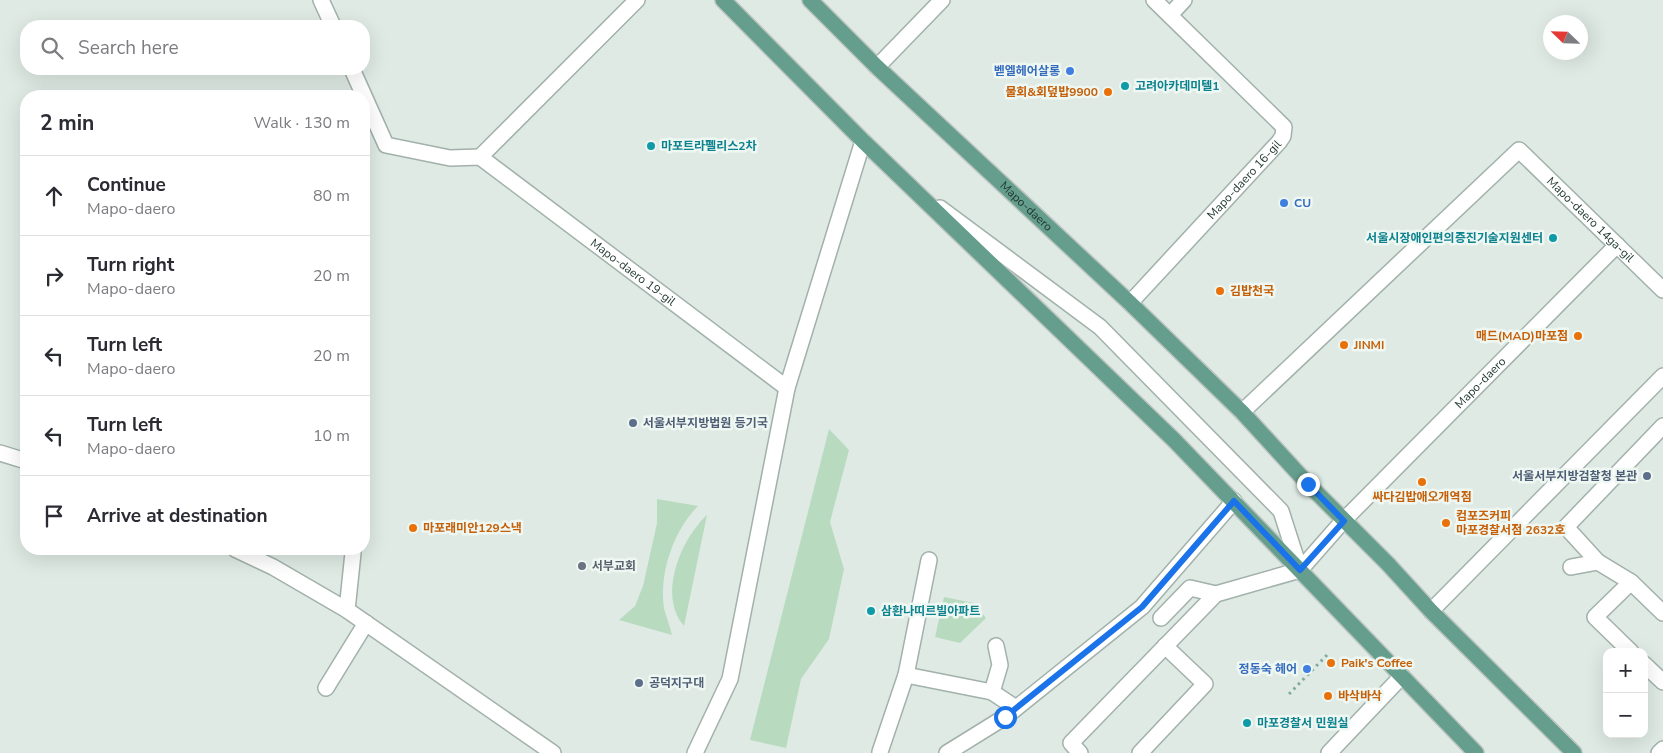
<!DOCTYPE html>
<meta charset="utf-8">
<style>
:root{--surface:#fff;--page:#f7f7f7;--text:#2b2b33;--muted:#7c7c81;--line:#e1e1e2}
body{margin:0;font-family:"Nunito Sans","Noto Sans KR",sans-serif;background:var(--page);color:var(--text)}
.controls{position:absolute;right:15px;bottom:15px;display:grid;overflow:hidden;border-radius:10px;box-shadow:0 5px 20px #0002}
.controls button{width:45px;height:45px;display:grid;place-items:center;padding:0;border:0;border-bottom:1px solid var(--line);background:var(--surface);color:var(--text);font:25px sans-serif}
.compass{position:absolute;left:1543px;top:15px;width:45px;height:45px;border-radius:50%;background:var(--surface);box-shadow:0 5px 20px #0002;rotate:293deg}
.stop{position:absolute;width:15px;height:15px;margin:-11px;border:4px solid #1a73e8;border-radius:50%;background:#fff}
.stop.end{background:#1a73e8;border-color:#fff;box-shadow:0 1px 5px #0008}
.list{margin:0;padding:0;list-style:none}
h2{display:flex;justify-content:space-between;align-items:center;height:65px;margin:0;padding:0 20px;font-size:21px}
h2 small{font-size:16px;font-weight:400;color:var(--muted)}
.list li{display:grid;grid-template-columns:32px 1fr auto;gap:15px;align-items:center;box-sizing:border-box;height:80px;padding:0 20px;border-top:1px solid var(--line)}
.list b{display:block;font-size:19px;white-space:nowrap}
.list p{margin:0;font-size:16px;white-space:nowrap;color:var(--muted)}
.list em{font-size:16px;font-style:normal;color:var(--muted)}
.icon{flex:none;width:28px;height:28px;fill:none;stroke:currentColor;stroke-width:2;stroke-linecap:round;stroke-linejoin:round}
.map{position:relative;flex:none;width:1663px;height:753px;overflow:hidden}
.search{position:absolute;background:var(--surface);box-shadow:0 5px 20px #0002;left:20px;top:20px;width:350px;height:55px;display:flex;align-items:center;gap:12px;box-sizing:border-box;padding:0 18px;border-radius:20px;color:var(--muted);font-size:19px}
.panel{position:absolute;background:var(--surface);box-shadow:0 5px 20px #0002;left:20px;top:90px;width:350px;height:465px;border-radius:20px}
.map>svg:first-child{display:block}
.green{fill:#b8dbc0}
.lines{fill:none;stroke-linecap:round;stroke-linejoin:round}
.lane-casing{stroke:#a2b1ab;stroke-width:18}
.street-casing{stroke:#a2b1ab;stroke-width:18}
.primary-casing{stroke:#bcc4c1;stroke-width:18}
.path{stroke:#81ac9c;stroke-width:3;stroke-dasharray:2.5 4;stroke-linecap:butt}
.lane{stroke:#fff;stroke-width:15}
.street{stroke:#fff;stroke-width:15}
.primary{stroke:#659e8c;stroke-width:15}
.route{stroke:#1a73e8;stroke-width:6}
.shop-dot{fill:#3f7fe0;stroke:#eff7f3;stroke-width:2}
.culture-dot{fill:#0f9aa8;stroke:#eff7f3;stroke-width:2}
.food-dot{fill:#e8710a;stroke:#eff7f3;stroke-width:2}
.service-dot{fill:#5c6f8a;stroke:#eff7f3;stroke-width:2}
.worship-dot{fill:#6b7280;stroke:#eff7f3;stroke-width:2}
.labels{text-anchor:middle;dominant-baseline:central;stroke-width:5;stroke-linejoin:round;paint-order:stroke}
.shop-label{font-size:12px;font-weight:bold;fill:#366cbe;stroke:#eff7f3;text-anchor:end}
.culture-label{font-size:12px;font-weight:bold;fill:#0d838f;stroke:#eff7f3;text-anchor:start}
.food-label{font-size:12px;font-weight:bold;fill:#c56008;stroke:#eff7f3;text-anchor:start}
.street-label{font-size:12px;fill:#213931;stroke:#eff7f3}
.service-label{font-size:12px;font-weight:bold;fill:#4e5e75;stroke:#eff7f3;text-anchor:start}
.worship-label{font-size:12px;font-weight:bold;fill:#5b616d;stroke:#eff7f3;text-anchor:start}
</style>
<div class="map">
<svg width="1663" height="753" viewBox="0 0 1663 753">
<rect width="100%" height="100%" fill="#dfeae4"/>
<g class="green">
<path d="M 829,429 L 849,450 L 830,522 L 844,569 L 829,639 L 801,679 L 786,748 L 750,740 Z"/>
<path d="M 657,499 L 698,506 C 673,531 659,574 664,608 C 666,617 670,626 672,635 L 619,620 L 635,606 L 643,586 L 657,523 Z"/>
<path d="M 707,515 L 684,626 C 657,595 681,539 707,515 Z"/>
<path d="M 944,597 L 974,603 L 986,618 L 960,643 L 935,637 Z"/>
</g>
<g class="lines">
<defs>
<g id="lane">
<path d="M 1170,15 L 1184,0"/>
<path d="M 940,208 L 1100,327 L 1281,511 L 1300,570 L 1216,594 L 1071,743 L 1080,753"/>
<path d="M 929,560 L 906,675 L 992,692 L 1016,708"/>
<path d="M 1598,562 L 1566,527 L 1663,426"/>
<path d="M 1571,567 L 1598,562 L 1631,582"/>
<path d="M 1161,618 L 1190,588 L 1216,594"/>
<path d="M 1631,652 L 1595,617 L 1631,582 L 1663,613"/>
<path d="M 1644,664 L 1663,682"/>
<path d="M 992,692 L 1000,665 L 996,646"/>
<path d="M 880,752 L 906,675"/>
<path d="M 1140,753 L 1205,684 L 1165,646"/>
<path d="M 1659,753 L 1663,749"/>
</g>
<g id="street">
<path d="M 321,0 L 333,26"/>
<path d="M 877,67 L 942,0"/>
<path id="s1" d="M 352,69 L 386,145 L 450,158 L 480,157 L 787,388"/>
<path d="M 480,157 L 637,0"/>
<path id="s2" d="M 1130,303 L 1279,142 L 1283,136 L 1284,127 L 1154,0"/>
<path id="s3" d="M 1242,412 L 1519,150 L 1663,290"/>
<path d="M 0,453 L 26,461"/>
<path d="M 235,549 L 273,567 L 347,610 L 553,753"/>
<path id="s4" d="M 1300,570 L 1343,521 L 1617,245"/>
<path d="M 347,610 L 353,553 L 352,549"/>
<path d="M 1431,611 L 1663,376"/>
<path d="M 326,688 L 366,623"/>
<path d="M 695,753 L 730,679 L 787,388 L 863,141"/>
<path d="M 947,753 L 1005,717 L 1142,607 L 1234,501"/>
<path d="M 1329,753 L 1402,676"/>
</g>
<g id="primary">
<path d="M 723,0 L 863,141 L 1174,440 L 1476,753"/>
<path id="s5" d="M 810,0 L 877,67 L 1130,303 L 1242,412 L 1308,484 L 1388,564 L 1431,611 L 1574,753"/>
</g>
</defs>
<use href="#lane" class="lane-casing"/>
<use href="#street" class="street-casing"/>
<use href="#primary" class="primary-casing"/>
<path class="path" d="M 1289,694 L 1327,655"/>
<use href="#lane" class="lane"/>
<use href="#street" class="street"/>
<use href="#primary" class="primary"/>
</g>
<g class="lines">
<path class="route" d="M 1005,717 L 1142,607 L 1234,501 L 1300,570 L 1344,521 L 1308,484"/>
</g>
<g class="shop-dot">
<circle cx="1070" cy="71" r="5"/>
<circle cx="1284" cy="203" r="5"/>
<circle cx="1307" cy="669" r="5"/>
</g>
<g class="culture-dot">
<circle cx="1125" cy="86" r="5"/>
<circle cx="651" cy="146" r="5"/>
<circle cx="1553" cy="238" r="5"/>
<circle cx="871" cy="611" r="5"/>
<circle cx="1247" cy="723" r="5"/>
</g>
<g class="food-dot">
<circle cx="1108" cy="92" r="5"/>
<circle cx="1220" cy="291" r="5"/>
<circle cx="1578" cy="336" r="5"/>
<circle cx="1344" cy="345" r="5"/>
<circle cx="1422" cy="482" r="5"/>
<circle cx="1446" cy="523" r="5"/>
<circle cx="413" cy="528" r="5"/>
<circle cx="1331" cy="663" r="5"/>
<circle cx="1328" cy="696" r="5"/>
</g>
<g class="service-dot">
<circle cx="633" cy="423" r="5"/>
<circle cx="1647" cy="476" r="5"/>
<circle cx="639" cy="683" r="5"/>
</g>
<circle class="worship-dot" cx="582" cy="566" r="5"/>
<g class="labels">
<g class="shop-label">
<text x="1060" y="71">벧엘헤어살롱</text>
<text x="1294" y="203" text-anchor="start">CU</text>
<text x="1297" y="669">정동숙 헤어</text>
</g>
<g class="culture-label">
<text x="1135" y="86">고려아카데미텔1</text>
<text x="661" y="146">마포트라펠리스2차</text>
<text x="1543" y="238" text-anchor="end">서울시장애인편의증진기술지원센터</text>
<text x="881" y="611">삼환나띠르빌아파트</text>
<text x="1257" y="723">마포경찰서 민원실</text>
</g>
<g class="food-label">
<text x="1098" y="92" text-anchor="end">물회&amp;회덮밥9900</text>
<text x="1230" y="291">김밥천국</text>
<text x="1568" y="336" text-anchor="end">매드(MAD)마포점</text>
<text x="1354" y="345">JINMI</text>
<text x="1422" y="497" text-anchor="middle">싸다김밥애오개역점</text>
<text x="1456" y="516">컴포즈커피<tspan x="1456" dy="14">마포경찰서점 2632호</tspan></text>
<text x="423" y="528">마포래미안129스낵</text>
<text x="1341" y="663">Paik's Coffee</text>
<text x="1338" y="696">바삭바삭</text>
</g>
<g class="street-label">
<text stroke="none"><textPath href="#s2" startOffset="168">Mapo-daero 16-gil</textPath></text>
<text stroke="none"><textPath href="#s5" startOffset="299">Mapo-daero</textPath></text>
<text stroke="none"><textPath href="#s3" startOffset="481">Mapo-daero 14ga-gil</textPath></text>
<text stroke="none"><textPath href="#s1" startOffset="370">Mapo-daero 19-gil</textPath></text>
<text stroke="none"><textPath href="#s4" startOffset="260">Mapo-daero</textPath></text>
</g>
<g class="service-label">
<text x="643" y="423">서울서부지방법원 등기국</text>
<text x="1637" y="476" text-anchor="end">서울서부지방검찰청 본관</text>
<text x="649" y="683">공덕지구대</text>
</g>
<g class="worship-label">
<text x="592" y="566">서부교회</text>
</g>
</g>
</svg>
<div class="controls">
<button>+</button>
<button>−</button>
</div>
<svg class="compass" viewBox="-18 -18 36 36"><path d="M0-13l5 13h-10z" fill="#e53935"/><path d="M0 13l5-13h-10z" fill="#7c7c81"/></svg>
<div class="stop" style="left:1005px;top:717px"></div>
<div class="stop end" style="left:1308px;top:484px"></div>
<div class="search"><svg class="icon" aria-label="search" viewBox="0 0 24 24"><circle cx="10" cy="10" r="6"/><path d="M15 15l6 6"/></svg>Search here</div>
<section class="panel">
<h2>2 min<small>Walk · 130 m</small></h2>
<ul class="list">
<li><svg class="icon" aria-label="ahead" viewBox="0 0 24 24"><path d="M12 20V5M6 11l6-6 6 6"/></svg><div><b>Continue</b><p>Mapo-daero</p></div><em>80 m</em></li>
<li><svg class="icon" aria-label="right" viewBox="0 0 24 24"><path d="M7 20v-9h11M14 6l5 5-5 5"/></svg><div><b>Turn right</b><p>Mapo-daero</p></div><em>20 m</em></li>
<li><svg class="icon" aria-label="left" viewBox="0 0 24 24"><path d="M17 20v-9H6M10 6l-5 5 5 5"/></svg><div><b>Turn left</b><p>Mapo-daero</p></div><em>20 m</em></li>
<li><svg class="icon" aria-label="left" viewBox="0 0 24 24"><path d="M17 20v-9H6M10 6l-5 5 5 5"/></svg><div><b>Turn left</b><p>Mapo-daero</p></div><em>10 m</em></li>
<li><svg class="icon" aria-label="arrive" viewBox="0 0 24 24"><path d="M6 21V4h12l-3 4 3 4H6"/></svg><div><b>Arrive at destination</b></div></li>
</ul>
</section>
</div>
